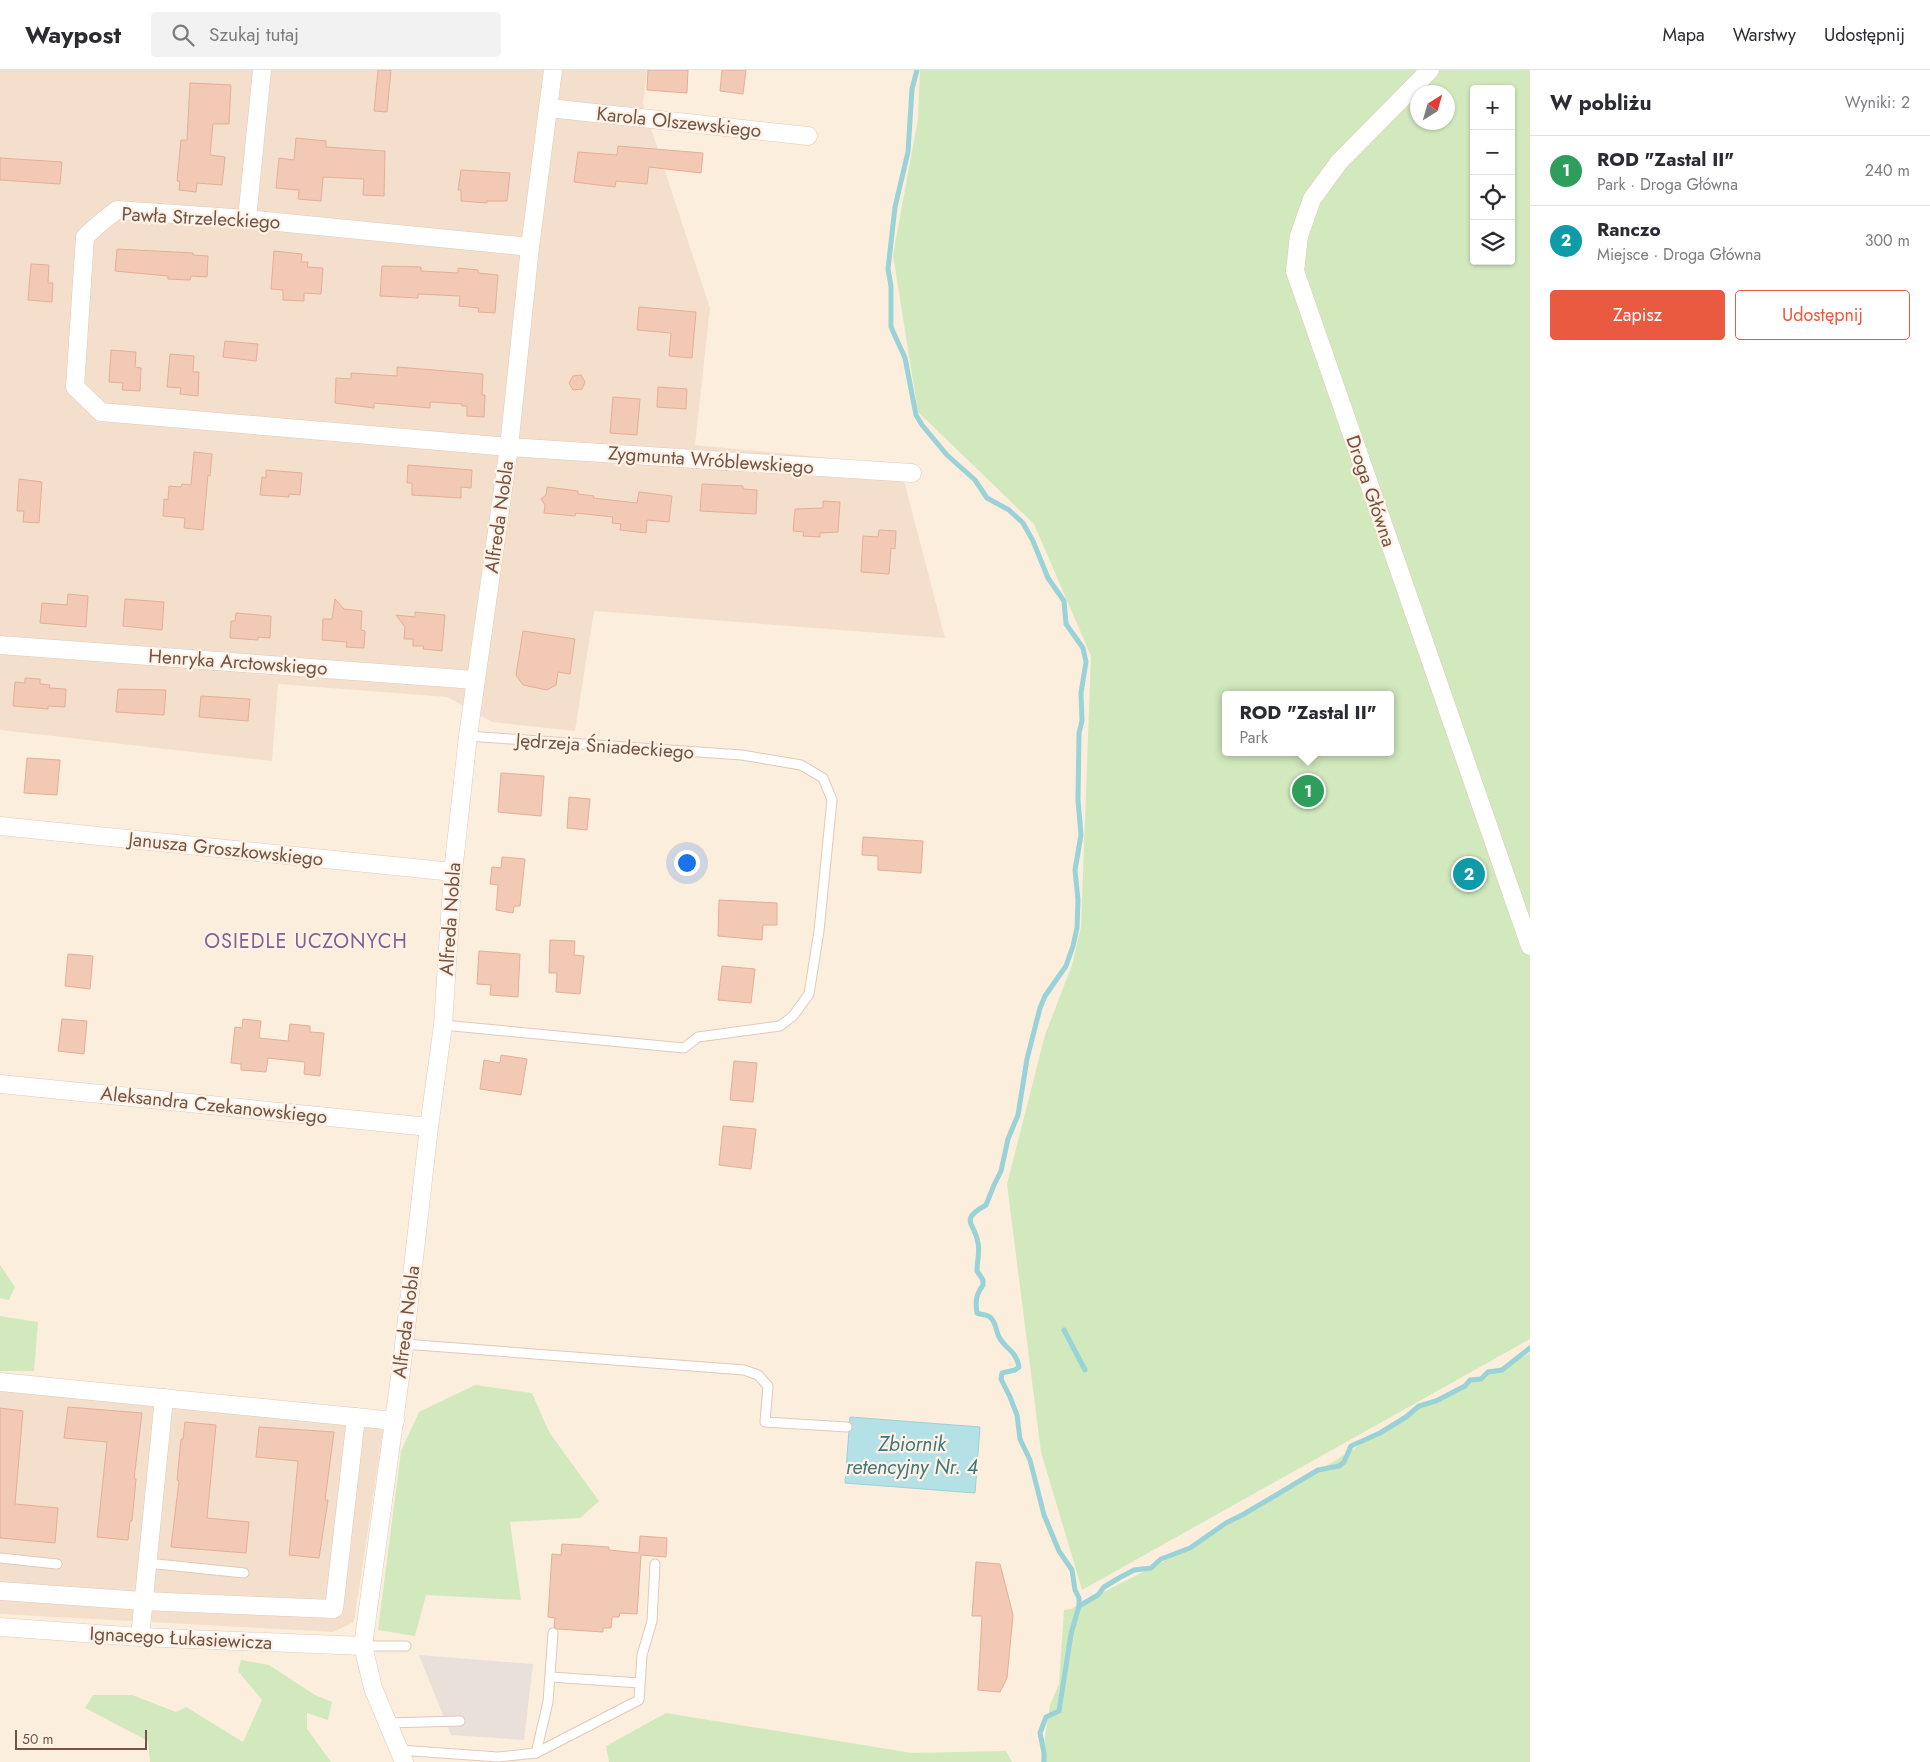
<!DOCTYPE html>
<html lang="pl">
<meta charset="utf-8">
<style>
:root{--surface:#fff;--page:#f2f2f3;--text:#2b2b33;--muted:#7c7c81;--line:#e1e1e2;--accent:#e95a40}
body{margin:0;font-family:Jost,sans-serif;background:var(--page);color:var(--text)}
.controls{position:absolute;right:15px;top:15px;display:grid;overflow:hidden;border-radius:5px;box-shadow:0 1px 4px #0004}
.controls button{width:45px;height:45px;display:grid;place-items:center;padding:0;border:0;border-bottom:1px solid var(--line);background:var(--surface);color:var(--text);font:25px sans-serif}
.compass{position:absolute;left:1410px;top:15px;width:45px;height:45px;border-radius:50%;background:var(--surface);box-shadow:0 1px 4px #0004;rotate:37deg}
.scale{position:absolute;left:15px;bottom:12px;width:132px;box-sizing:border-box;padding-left:5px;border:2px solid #725346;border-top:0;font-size:14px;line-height:18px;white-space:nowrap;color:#725346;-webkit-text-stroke:4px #fff2e4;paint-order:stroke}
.you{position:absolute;left:686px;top:792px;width:18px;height:18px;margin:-12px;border:4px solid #fff;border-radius:50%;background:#1a73e8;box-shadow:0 0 0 8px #1a73e833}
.badge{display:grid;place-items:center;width:32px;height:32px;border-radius:50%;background:var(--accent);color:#fff;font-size:16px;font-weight:700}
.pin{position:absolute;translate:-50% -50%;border:2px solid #fff;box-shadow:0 1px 5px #0006}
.popup{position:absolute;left:1222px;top:621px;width:172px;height:65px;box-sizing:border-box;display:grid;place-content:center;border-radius:5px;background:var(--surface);filter:drop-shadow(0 1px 4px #0005);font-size:16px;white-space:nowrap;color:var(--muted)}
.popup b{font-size:19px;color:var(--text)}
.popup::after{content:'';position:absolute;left:50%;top:100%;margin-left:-10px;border:10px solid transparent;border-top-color:var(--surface)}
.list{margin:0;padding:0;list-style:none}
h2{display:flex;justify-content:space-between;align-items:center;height:65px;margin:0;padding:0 20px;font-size:21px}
h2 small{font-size:16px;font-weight:400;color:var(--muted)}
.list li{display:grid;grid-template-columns:32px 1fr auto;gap:15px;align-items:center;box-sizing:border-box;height:70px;padding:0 20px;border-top:1px solid var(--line)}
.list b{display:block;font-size:19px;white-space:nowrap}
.list p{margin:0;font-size:16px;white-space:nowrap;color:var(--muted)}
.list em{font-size:16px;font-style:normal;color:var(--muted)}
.actions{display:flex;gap:10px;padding:15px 20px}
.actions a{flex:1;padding:11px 0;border:1px solid var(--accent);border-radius:5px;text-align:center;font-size:18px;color:var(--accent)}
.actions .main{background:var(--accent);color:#fff}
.icon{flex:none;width:28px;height:28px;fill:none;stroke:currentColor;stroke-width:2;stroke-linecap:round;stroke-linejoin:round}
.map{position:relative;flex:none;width:1530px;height:1692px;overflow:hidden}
header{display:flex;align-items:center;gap:30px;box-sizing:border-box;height:70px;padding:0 25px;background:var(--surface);border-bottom:1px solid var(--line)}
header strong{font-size:24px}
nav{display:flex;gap:28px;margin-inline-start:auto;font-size:18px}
.search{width:350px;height:45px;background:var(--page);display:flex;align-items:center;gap:12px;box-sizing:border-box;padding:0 18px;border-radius:5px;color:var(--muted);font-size:19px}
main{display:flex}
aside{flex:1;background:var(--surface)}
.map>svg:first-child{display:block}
.residential{fill:#f4dfcc}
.industrial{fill:#eae0da}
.green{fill:#d2e9bd;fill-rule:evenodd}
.water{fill:#b3e1e5;stroke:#99d2d7}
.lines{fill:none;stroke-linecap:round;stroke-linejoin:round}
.stream{stroke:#99d2d7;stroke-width:5}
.building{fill:#f2c9b5;stroke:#e5ae95}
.lane-casing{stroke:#e0c9ba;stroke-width:11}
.street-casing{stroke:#e0c9ba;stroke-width:19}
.lane{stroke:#fff;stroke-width:9}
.street{stroke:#fff;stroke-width:18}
.labels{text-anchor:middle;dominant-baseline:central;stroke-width:4.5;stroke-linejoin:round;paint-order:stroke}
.street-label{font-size:19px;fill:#725346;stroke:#fff2e4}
.neighbourhood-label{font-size:20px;letter-spacing:1px;fill:#806195;stroke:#fff2e4}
.water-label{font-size:20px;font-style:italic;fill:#3d787f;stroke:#fff2e4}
</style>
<header>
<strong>Waypost</strong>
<div class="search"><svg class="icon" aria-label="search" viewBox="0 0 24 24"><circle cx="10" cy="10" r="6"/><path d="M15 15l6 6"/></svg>Szukaj tutaj</div>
<nav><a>Mapa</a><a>Warstwy</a><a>Udostępnij</a></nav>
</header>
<main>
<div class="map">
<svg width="1530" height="1692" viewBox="0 0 1530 1692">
<rect width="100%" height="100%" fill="#fceedd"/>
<g class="residential">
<path d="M 0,0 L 647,0 L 643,34 L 710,238 L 695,375 L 900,395 L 945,568 L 594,541 L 575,661 L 492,652 L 447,627 L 278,614 L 272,691 L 0,660 Z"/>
<path d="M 0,1306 L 386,1341 L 354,1552 L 333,1562 L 0,1544 Z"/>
</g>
<path class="industrial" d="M 419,1585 L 533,1594 L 524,1670 L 451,1665 Z"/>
<g class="green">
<path d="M 920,0 L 1530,0 L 1530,1269 L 1082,1520 L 1041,1382 L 1007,1114 L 1045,965 L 1072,895 L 1081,857 L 1091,586 L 1034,454 L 918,342 L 893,185 L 918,49 ZM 1474,19 L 1511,19 L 1511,191 L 1474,191 ZM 1418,22 L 1448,22 L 1448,52 L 1418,52 ZM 1226,625 L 1390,625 L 1390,682 L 1226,682 Z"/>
<path d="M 0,1195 L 15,1217 L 9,1230 L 0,1228 Z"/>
<path d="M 0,1246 L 38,1252 L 34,1301 L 0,1301 Z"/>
<path d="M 1530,1283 L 1530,1692 L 1041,1692 L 1050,1635 L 1059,1614 L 1064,1540 L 1071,1539 L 1191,1477 L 1328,1395 L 1414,1341 Z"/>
<path d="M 475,1315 L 532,1323 L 549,1362 L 599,1431 L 580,1448 L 510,1452 L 521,1530 L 426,1525 L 415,1566 L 378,1560 L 401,1381 L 419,1342 Z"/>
<path d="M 241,1590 L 269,1595 L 315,1625 L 332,1632 L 328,1650 L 307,1643 L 307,1659 L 331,1692 L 150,1692 L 148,1671 L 85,1638 L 93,1625 L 132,1625 L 176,1642 L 186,1637 L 243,1672 L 262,1630 L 238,1601 Z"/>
<path d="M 666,1643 L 912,1683 L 1006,1681 L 1012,1692 L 609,1692 L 606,1676 Z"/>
</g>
<path class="water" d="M 850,1347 L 980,1357 L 975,1423 L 845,1413 Z"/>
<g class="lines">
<g class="stream">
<path d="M 917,0 L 912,19 L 908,82 L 895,137 L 888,199 L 891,216 L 891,257 L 905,288 L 916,345 L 922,355 L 947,385 L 975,410 L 987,428 L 1009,440 L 1023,453 L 1033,471 L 1048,508 L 1064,531 L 1066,554 L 1083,578 L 1086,592 L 1081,623 L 1082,651 L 1079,663 L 1078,730 L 1081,765 L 1075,800 L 1078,830 L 1077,858 L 1073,876 L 1066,896 L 1045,926 L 1040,938 L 1027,989 L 1018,1045 L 1008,1069 L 1001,1101 L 994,1115 L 986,1135 C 958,1151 975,1152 978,1173 C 980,1183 977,1191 977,1201 L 983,1210 L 983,1215 C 976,1225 975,1231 977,1243 C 981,1245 988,1244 991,1248 C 996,1253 996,1261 999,1267 C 1006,1280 1016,1280 1019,1297 L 1015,1300 L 1002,1303 L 1001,1309 L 1010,1327 L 1017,1345 L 1020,1369 L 1030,1390 L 1044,1445 L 1059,1481 L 1072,1500 L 1075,1520 L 1079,1528 L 1079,1536 L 1071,1564 L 1059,1641 L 1046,1647 L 1040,1663 L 1044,1683 L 1044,1692"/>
<path d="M 1064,1260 L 1085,1300"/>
<path d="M 1079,1536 L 1098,1525 L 1104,1517 L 1119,1508 L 1134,1500 L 1151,1498 L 1161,1489 L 1190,1478 L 1226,1453 L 1244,1444 L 1318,1400 L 1339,1396 L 1344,1392 L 1351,1376 L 1380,1363 L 1406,1347 L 1419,1336 L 1436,1331 L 1465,1316 L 1470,1310 L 1481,1309 L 1488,1302 L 1502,1300 L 1530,1278"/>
</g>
</g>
<g class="building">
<path d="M 378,0 L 391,0 L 387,42 L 374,41 Z"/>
<path d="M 648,0 L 688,0 L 687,23 L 647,20 Z"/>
<path d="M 722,0 L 746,0 L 743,24 L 720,21 Z"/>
<path d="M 190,13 L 231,15 L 229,54 L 213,54 L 210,85 L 225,87 L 222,115 L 197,113 L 196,122 L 179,120 L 180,112 L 177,111 L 181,70 L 187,70 Z"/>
<path d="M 296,68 L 326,71 L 326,77 L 385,81 L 384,126 L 363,125 L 364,109 L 323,107 L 321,131 L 298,129 L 299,120 L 276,118 L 279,88 L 294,90 Z"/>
<path d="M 618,76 L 703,83 L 701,103 L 649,97 L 647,114 L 616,111 L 615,117 L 574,112 L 578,82 L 617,85 Z"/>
<path d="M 0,88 L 62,92 L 60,114 L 0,110 Z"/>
<path d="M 461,100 L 510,103 L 507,131 L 487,131 L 487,133 L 461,131 L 461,120 L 458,120 Z"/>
<path d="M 117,179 L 193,183 L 193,185 L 208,186 L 207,207 L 191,206 L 190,210 L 168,209 L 168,206 L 115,201 Z"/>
<path d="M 274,181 L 302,184 L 301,192 L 308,192 L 307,197 L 323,198 L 321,224 L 304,223 L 304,231 L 283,230 L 283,220 L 271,219 Z"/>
<path d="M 31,194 L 49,195 L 48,213 L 53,213 L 52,232 L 28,230 Z"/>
<path d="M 382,196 L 421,197 L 421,201 L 458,203 L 458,198 L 478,200 L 478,203 L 498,205 L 495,243 L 478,242 L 479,238 L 459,236 L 460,226 L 418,224 L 418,228 L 380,226 Z"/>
<path d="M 639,237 L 696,242 L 692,288 L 669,286 L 671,263 L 637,260 Z"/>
<path d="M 225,271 L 258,274 L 256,291 L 223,287 Z"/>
<path d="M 111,280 L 136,282 L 135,297 L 141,298 L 140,321 L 122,320 L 123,313 L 109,312 Z"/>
<path d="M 170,284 L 194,286 L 193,302 L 199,302 L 198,326 L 180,324 L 181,318 L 167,317 Z"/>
<path d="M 397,297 L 483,304 L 482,325 L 485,325 L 484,347 L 467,346 L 467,336 L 462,336 L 462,334 L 430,332 L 430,338 L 374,333 L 374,338 L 335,333 L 336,308 L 351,309 L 351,303 L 397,306 Z"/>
<path d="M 581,305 L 585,312 L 582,319 L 573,320 L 569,313 L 573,306 Z"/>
<path d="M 658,317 L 687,319 L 686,339 L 657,337 Z"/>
<path d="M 613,327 L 640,329 L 637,365 L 610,363 Z"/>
<path d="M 194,382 L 212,384 L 210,406 L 208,405 L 203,460 L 184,458 L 185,448 L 163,446 L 164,429 L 168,430 L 169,416 L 181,417 L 182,414 L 191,415 Z"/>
<path d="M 408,395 L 472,400 L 471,418 L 461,417 L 461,428 L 412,425 L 412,413 L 407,413 Z"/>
<path d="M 266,400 L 302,403 L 300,425 L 289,424 L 289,427 L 260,425 L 262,407 L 266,408 Z"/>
<path d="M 19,409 L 42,412 L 39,453 L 23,452 L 24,441 L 17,441 Z"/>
<path d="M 702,414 L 743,416 L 743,419 L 757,420 L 756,444 L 700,441 Z"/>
<path d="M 547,417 L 578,421 L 578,424 L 594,426 L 593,428 L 637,433 L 639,422 L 672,426 L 669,452 L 647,450 L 646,463 L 620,460 L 621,454 L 612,453 L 613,447 L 576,443 L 575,446 L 544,443 L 545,435 L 541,429 L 546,425 Z"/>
<path d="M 823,431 L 840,432 L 838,462 L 820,463 L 820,467 L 803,466 L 804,462 L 793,461 L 795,439 L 823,438 Z"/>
<path d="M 879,460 L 896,461 L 895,479 L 891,478 L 889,504 L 861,502 L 863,466 L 878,467 Z"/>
<path d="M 68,524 L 88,526 L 86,557 L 40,553 L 42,533 L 67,535 Z"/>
<path d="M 125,529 L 164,532 L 162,560 L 123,556 Z"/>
<path d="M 335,529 L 344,539 L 362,541 L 361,560 L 365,561 L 364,578 L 346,577 L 347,572 L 322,570 L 323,549 L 332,549 Z"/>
<path d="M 415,542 L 445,545 L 442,581 L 423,579 L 424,576 L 413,576 L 413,569 L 404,569 L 405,557 L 396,545 L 415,547 Z"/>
<path d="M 236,543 L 271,546 L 270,568 L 258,567 L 258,570 L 230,568 L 231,551 L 235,551 Z"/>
<path d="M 523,561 L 575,569 L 570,604 L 558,602 L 556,615 L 547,620 L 523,615 L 516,605 Z"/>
<path d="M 25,608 L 40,609 L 40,614 L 50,615 L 49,618 L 66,619 L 65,637 L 48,636 L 48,639 L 13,636 L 15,612 L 25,613 Z"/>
<path d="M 118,619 L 166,620 L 164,645 L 116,642 Z"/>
<path d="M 201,626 L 250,629 L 248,651 L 199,647 Z"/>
<path d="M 27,688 L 60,690 L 57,725 L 24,723 Z"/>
<path d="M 501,703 L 544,706 L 541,746 L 498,742 Z"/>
<path d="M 569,727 L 590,729 L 587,760 L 567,758 Z"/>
<path d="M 863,767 L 923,771 L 921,803 L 878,800 L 878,786 L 862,785 Z"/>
<path d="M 502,787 L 525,789 L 520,836 L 514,836 L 513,843 L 496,840 L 498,815 L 490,814 L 492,797 L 501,798 Z"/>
<path d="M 1475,793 L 1480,808 L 1463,814 L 1458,799 Z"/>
<path d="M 719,830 L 777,833 L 777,855 L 763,855 L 762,870 L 718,866 Z"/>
<path d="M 550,870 L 575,871 L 574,885 L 584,886 L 580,924 L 556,922 L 557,903 L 549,903 Z"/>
<path d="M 479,881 L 520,884 L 518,927 L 490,925 L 491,915 L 477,914 Z"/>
<path d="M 68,884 L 93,886 L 90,919 L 65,916 Z"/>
<path d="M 722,896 L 755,899 L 751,933 L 718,930 Z"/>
<path d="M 62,949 L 87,951 L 84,984 L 58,981 Z"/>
<path d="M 243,949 L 261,951 L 259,968 L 288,971 L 290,954 L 310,956 L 310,962 L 324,963 L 320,1006 L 304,1004 L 305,992 L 268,988 L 266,1002 L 241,1000 L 241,994 L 231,993 L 235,957 L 242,958 Z"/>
<path d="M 501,985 L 527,989 L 521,1025 L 480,1019 L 484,990 L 500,993 Z"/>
<path d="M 734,991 L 757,993 L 753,1032 L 730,1030 Z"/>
<path d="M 723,1056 L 756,1059 L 751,1099 L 719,1095 Z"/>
<path d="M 68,1337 L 142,1343 L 134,1409 L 136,1409 L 132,1451 L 130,1451 L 128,1470 L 97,1467 L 107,1372 L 64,1368 Z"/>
<path d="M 0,1338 L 23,1341 L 15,1434 L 58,1438 L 55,1473 L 0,1468 Z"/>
<path d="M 185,1352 L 216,1355 L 207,1448 L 249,1452 L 246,1483 L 171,1477 L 179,1411 L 177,1410 L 181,1369 L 183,1369 Z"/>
<path d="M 259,1357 L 334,1362 L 325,1430 L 328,1430 L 319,1488 L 289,1485 L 298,1391 L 256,1387 Z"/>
<path d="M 640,1466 L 667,1468 L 666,1487 L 641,1485 L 637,1544 L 620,1543 L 619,1547 L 612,1547 L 611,1558 L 603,1558 L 603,1562 L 558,1559 L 554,1557 L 555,1548 L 548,1547 L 552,1484 L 561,1485 L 562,1474 L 609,1477 L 609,1480 L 639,1483 Z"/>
<path d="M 976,1492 L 1000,1494 L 1013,1545 L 1007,1608 L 1000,1622 L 978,1620 L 982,1546 L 972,1546 Z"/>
</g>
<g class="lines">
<defs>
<g id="lane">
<path d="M 443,955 L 684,978 L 698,967 L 780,956 L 793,946 L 809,924 L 819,861 L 832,730 L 823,708 L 801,695 L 742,685 L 468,666"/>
<path d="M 404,1274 L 744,1300 L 758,1305 L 768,1316 L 765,1352 L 847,1357"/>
<path d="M 0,1488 L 57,1494"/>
<path d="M 147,1493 L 244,1503"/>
<path d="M 363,1576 L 406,1576"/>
<path d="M 551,1607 L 639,1613"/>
<path d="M 388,1653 L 460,1651"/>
<path d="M 399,1680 L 498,1687 L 536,1683 L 639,1630 L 642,1585 L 652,1551 L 655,1494"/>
<path d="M 536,1683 L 548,1632 L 553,1563"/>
</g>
<g id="street">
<path d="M 1430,0 L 1339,92 L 1312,129 L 1299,166 L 1295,201 L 1530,876"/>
<path d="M 549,38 L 808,66"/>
<path d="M 247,149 L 262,0"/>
<path d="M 530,177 L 247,149 L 117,140 L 99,154 L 85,167 L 75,317 L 101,342 L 509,377 L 912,403"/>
<path d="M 0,575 L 475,610"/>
<path d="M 0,756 L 453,802"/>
<path d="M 0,1014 L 429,1057"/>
<path d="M 0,1312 L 395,1351"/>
<path d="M 0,1521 L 143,1531 L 334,1539 L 356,1347"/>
<path d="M 0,1557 L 140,1567 L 363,1576"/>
<path d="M 140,1567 L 164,1328"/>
<path d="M 404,1692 L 373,1618 L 363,1576 L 402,1293 L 429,1057 L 443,955 L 453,802 L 468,666 L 509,377 L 530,177 L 553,0"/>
</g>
</defs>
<use href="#lane" class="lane-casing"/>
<use href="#street" class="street-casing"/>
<use href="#lane" class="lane"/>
<use href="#street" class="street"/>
</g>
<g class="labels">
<g class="street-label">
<text transform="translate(679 52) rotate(6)">Karola Olszewskiego</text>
<text transform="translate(201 148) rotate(3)">Pawła Strzeleckiego</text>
<text transform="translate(711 390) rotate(4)">Zygmunta Wróblewskiego</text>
<text transform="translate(1371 421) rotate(71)">Droga Główna</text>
<text transform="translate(499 447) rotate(-82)">Alfreda Nobla</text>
<text transform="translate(238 592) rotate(4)">Henryka Arctowskiego</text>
<text transform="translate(605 676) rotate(4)">Jędrzeja Śniadeckiego</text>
<text transform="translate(226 779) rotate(6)">Janusza Groszkowskiego</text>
<text transform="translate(450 849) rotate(-86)">Alfreda Nobla</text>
<text transform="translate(214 1035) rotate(6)">Aleksandra Czekanowskiego</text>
<text transform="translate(406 1252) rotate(-83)">Alfreda Nobla</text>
<text transform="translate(181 1568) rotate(3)">Ignacego Łukasiewicza</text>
</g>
<g class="neighbourhood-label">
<text x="306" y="871">OSIEDLE UCZONYCH</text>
</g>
<g class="water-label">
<text x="912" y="1374">Zbiornik<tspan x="912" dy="23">retencyjny Nr. 4</tspan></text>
</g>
</g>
</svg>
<div class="controls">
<button>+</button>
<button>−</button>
<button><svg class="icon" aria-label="locate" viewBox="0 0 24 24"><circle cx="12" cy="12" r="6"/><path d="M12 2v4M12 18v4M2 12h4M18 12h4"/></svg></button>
<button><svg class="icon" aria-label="layers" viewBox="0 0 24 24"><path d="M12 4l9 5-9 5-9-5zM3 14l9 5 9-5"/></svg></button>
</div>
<svg class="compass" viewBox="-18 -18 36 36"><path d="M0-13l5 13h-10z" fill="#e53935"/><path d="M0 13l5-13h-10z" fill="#7c7c81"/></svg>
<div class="scale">50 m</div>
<div class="you"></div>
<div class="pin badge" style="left:1308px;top:721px;background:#2e9e5b">1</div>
<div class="popup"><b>ROD &quot;Zastal II&quot;</b>Park</div>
<div class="pin badge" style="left:1469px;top:804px;background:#0f9aa8">2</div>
</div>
<aside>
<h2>W pobliżu<small>Wyniki: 2</small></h2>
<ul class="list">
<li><span class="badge" style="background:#2e9e5b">1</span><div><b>ROD &quot;Zastal II&quot;</b><p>Park · Droga Główna</p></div><em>240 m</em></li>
<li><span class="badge" style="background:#0f9aa8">2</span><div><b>Ranczo</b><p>Miejsce · Droga Główna</p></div><em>300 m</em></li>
</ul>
<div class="actions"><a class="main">Zapisz</a><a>Udostępnij</a></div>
</aside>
</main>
